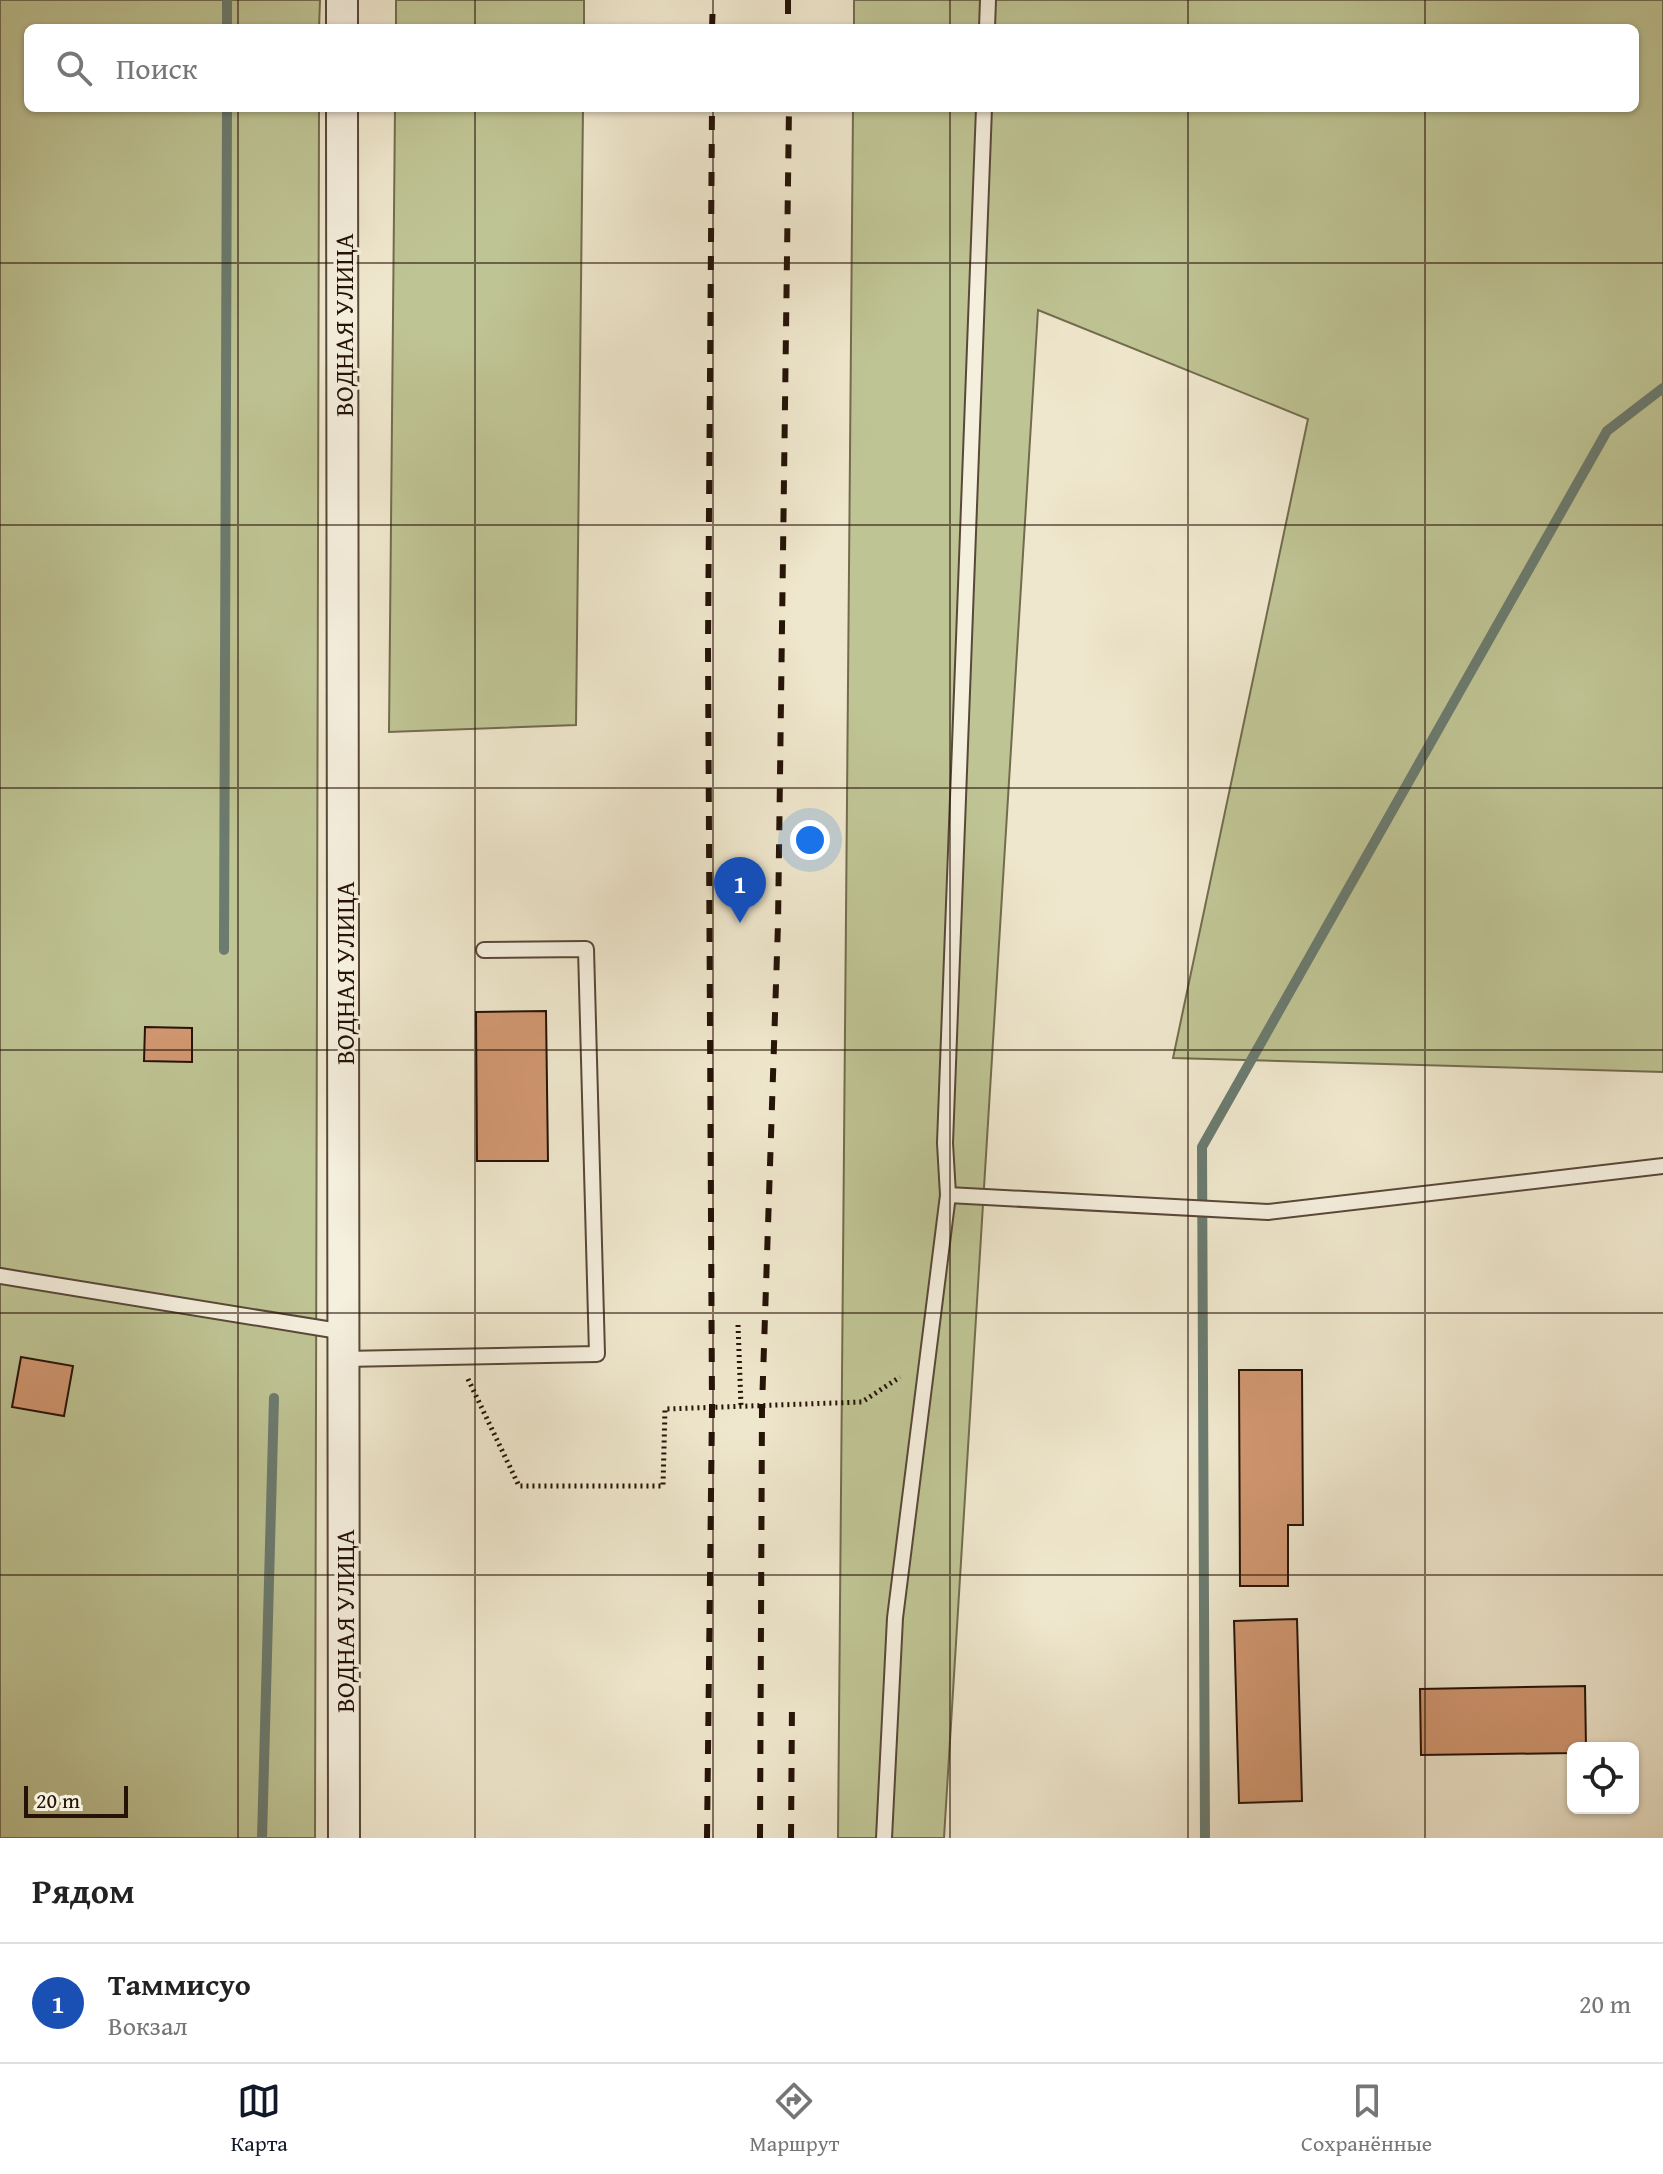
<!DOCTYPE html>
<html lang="ru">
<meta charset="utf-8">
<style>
:root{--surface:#fff;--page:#f6f6f6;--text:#222;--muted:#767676;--line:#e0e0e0;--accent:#111827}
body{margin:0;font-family:"Gentium Book Plus",serif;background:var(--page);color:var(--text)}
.controls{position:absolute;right:24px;bottom:24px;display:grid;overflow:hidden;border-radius:12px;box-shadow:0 2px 6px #0004}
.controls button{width:72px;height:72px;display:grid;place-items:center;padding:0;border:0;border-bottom:2px solid var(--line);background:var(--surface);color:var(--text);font:40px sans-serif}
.scale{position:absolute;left:24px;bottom:20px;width:104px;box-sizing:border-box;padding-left:8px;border:4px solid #251307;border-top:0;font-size:22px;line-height:28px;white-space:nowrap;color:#251307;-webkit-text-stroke:6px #f5efde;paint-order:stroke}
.you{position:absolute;left:810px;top:840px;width:28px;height:28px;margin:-20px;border:6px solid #fff;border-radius:50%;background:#1a73e8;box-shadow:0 0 0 12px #1a73e833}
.badge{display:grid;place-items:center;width:52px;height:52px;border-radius:50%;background:var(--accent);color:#fff;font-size:26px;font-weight:700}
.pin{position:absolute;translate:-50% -66px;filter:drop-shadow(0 2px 4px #0008)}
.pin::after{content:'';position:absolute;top:42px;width:28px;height:24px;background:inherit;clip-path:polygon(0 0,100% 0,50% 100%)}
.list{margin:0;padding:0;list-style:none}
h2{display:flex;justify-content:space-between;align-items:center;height:104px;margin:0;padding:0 32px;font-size:34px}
h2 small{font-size:26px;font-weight:400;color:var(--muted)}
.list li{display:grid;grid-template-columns:52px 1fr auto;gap:24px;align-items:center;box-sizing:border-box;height:120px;padding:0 32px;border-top:2px solid var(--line)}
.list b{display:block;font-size:30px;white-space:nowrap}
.list p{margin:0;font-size:26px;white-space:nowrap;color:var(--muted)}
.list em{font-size:26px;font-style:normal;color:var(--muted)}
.icon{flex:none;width:44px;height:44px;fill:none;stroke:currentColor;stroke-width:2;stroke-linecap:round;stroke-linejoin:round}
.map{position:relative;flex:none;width:1663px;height:1838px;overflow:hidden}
.search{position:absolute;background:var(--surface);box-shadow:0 2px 6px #0004;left:24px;right:24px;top:24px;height:88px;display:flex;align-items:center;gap:20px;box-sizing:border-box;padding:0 28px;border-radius:12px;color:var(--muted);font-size:30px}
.sheet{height:224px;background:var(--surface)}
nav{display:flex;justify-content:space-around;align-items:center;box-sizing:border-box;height:112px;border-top:2px solid var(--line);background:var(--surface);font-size:22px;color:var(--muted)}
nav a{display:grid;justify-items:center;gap:4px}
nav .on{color:var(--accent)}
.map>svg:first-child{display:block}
.green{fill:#bfc494;stroke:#726c4e;stroke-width:2}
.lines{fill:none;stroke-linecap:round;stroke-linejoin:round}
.stream{stroke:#6b7b6f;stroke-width:10}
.building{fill:#d19771;stroke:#251307;stroke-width:2}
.lane-casing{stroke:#584838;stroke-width:18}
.street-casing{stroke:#584838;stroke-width:34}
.path{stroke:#251307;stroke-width:5;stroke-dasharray:2 4;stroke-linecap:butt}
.lane{stroke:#f5efde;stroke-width:14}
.street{stroke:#f5efde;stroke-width:30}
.rail{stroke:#251307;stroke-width:6;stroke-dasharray:14 14;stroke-linecap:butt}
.grid{fill:none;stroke:#251307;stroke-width:2;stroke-opacity:0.55}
.labels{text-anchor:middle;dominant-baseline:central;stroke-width:7;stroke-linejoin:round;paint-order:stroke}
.street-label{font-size:26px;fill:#251307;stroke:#f5efde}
</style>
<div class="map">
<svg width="1663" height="1838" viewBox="0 0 1663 1838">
<rect width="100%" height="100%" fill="#efe7cd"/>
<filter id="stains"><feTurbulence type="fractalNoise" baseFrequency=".0025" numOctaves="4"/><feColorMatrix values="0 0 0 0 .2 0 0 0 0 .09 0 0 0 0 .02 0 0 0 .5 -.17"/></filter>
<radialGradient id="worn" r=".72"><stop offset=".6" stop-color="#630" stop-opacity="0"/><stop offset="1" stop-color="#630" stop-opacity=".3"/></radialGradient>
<g class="green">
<path d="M 0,0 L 320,0 L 319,28 L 28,28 L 28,108 L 319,108 L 315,1838 L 0,1838 Z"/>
<rect x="396" y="0" width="188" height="28"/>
<path d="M 854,0 L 1663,0 L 1663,1072 L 1173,1058 L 1308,419 L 1038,310 L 944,1838 L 838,1838 L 853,108 L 1635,108 L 1635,28 L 854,28 Z"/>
<path d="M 395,108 L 583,108 L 576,725 L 389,732 Z"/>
</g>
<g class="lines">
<g class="stream">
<path d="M 227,28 L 227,0"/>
<path d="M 224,950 L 227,108"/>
<path d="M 262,1838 L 274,1398"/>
<path d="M 1205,1838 L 1202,1147 L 1607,431 L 1663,388"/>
</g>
</g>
<g class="building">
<path d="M 546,1011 L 548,1161 L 477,1161 L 476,1012 Z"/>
<path d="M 145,1027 L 192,1028 L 192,1062 L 144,1061 Z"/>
<path d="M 21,1357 L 73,1366 L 64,1416 L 12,1407 Z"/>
<path d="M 1239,1370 L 1302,1370 L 1303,1525 L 1288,1525 L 1288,1586 L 1240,1586 Z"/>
<path d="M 1297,1619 L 1302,1801 L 1239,1803 L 1234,1621 Z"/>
<path d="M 1585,1686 L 1586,1748 L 1573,1748 L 1573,1753 L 1421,1755 L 1420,1689 Z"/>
</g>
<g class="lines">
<defs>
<g id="lane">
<path d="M 987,28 L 988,0"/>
<path d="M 948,1195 L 1268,1212 L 1663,1166"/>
<path d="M 0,1276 L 345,1332"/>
<path d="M 344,1359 L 597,1354 L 586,949 L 484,950"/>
<path d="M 884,1838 L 895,1618 L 948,1195 L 945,1143 L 984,108"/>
</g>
<g id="street">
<path d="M 342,0 L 342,28"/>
<path d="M 342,108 L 344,1838"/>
</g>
</defs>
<use href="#lane" class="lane-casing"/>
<use href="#street" class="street-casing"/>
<g class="path">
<path d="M 738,1325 L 741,1406"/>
<path d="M 468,1379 L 519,1486 L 663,1486 L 665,1409 L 862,1402 L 900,1377"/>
</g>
<use href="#lane" class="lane"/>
<use href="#street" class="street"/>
<g class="rail">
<path d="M 788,0 L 788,28"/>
<path d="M 712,28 L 713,0"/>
<path d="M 707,1838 L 712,1407 L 708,646 L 712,108"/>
<path d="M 760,1838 L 762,1407 L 778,924 L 789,108"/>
<path d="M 791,1838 L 792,1704"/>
</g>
</g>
<path class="grid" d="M 238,0 L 238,28M 475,0 L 475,28M 713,0 L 713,28M 950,0 L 950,28M 1188,0 L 1188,28M 1425,0 L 1425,28M 238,108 L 238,1838M 475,108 L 475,1838M 713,108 L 713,1838M 950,108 L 950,1838M 1188,108 L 1188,1838M 1425,108 L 1425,1838M 0,263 L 1663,263M 0,525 L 1663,525M 0,788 L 1663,788M 0,1050 L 1663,1050M 0,1313 L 1663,1313M 0,1575 L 1663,1575"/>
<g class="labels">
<g class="street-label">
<text transform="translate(343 325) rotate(-90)">ВОДНАЯ УЛИЦА</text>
<text transform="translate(344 973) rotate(-90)">ВОДНАЯ УЛИЦА</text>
<text transform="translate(344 1621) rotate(-90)">ВОДНАЯ УЛИЦА</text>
</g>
</g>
<rect width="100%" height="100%" filter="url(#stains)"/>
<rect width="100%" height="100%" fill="url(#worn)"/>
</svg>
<div class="controls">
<button><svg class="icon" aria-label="locate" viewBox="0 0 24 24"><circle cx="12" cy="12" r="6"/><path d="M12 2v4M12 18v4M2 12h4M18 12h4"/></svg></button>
</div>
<div class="scale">20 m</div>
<div class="you"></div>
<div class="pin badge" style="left:740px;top:923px;background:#1a4fb4">1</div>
<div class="search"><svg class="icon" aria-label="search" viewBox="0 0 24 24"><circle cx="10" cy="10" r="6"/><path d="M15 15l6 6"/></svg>Поиск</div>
</div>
<section class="sheet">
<h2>Рядом<small></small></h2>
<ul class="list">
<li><span class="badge" style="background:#1a4fb4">1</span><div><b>Таммисуо</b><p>Вокзал</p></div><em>20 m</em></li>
</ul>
</section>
<nav>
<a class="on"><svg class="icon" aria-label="map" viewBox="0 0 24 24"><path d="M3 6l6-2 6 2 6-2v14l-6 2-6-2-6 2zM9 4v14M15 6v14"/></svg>Карта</a>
<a><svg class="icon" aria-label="directions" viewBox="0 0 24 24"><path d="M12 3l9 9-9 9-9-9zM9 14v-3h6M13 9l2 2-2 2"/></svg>Маршрут</a>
<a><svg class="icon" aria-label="saved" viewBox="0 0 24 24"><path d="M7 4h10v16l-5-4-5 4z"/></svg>Сохранённые</a>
</nav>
